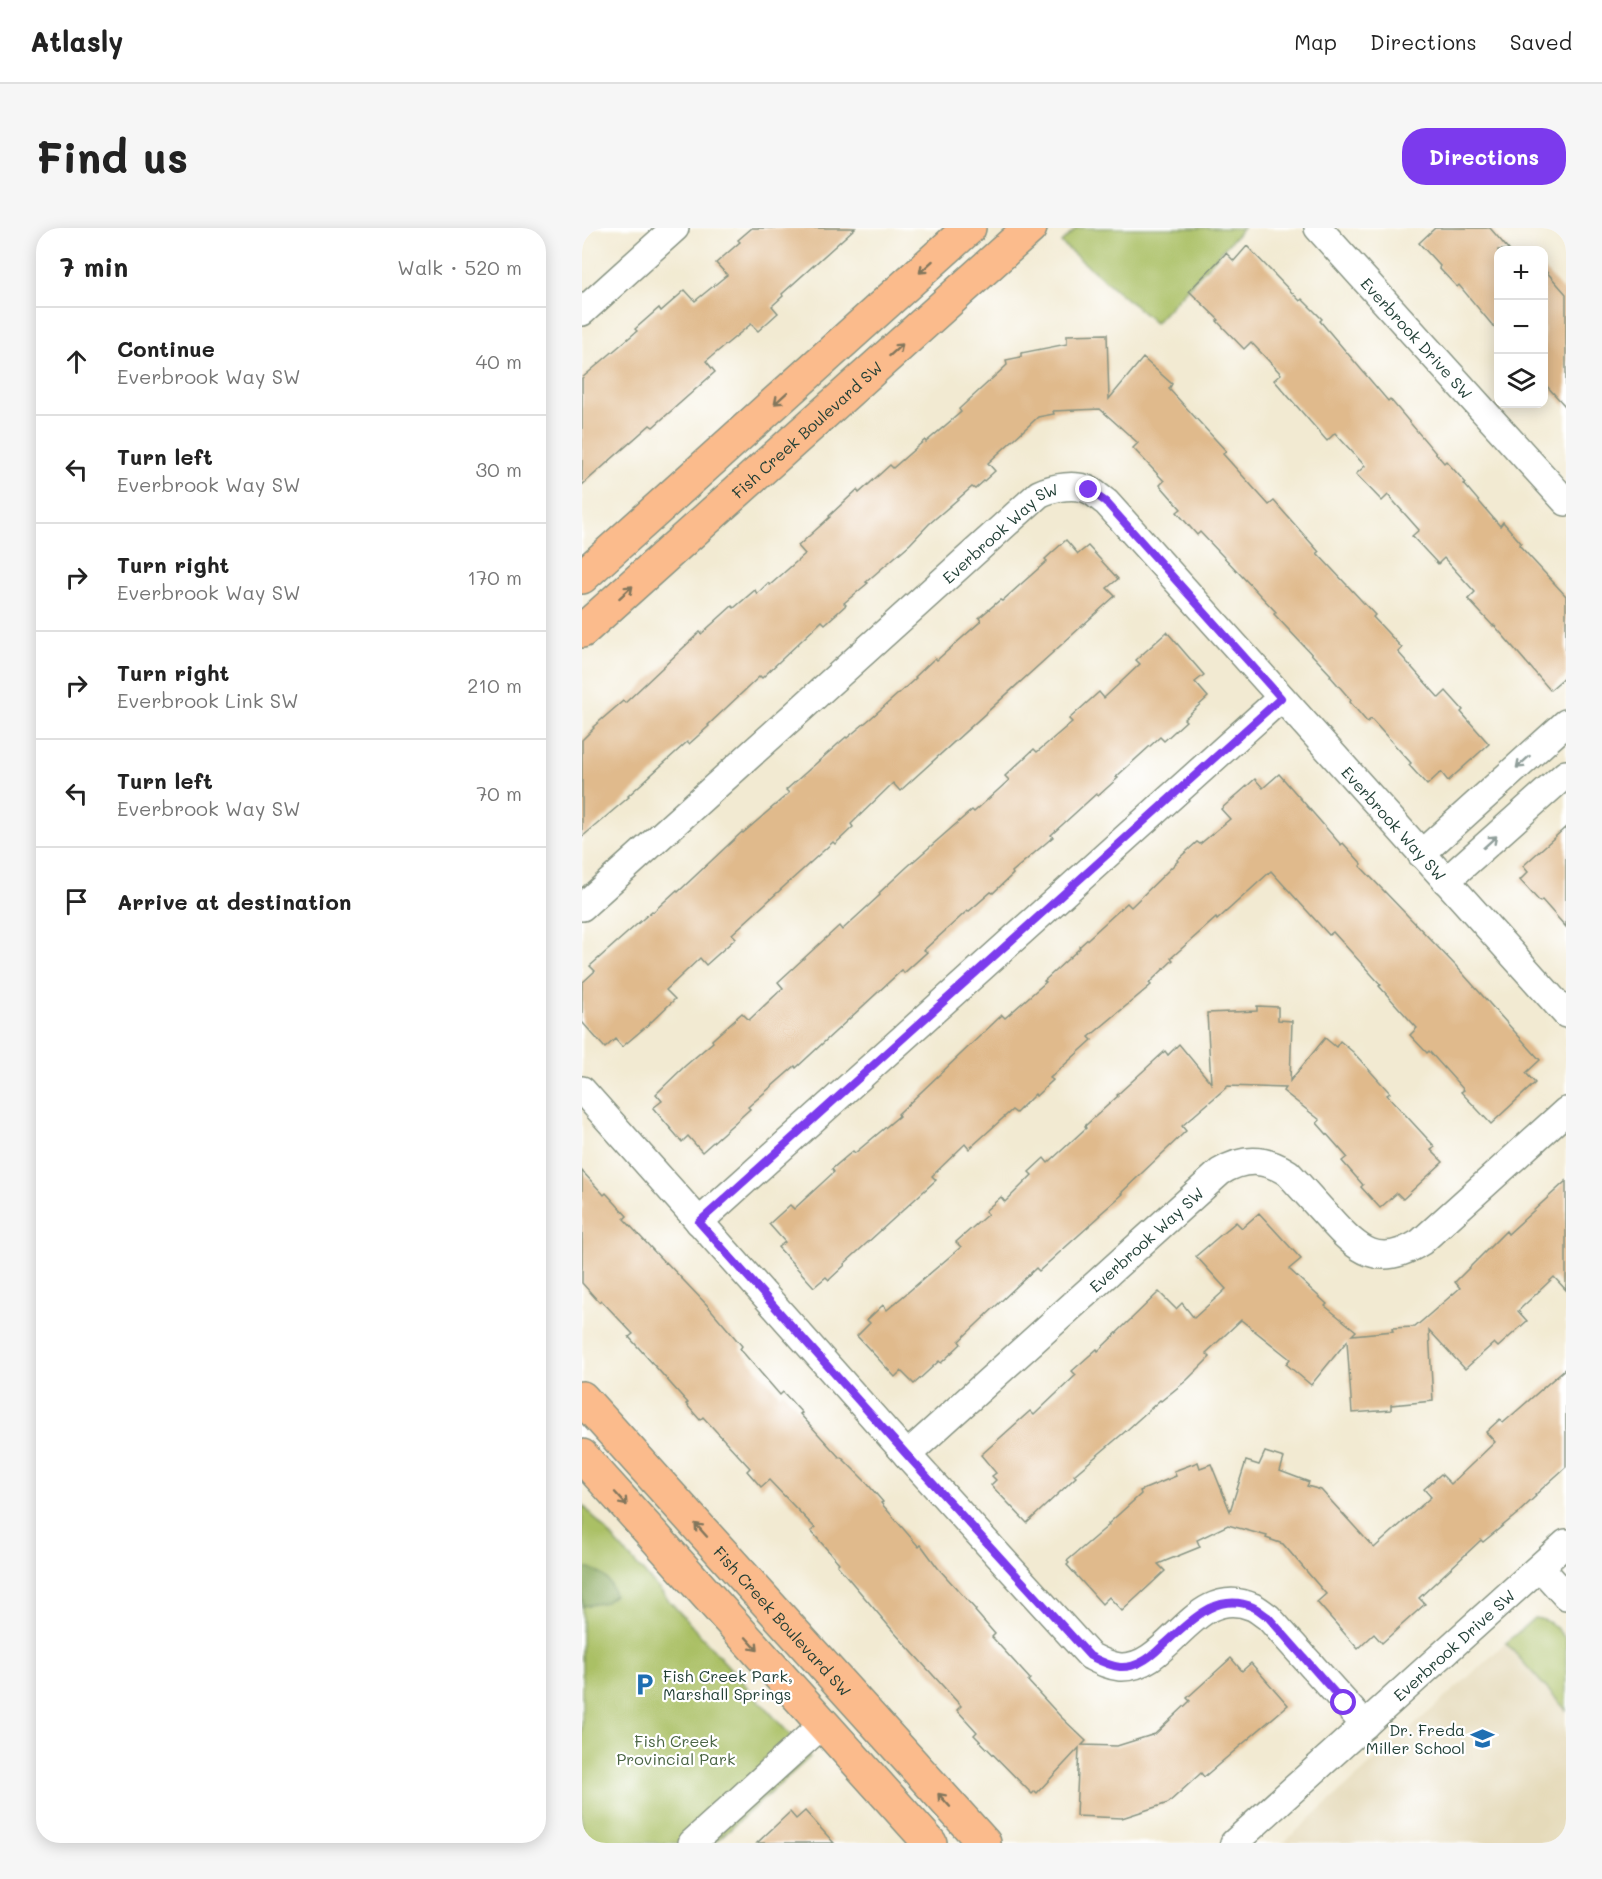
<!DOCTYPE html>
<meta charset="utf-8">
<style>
:root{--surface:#fff;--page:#f6f6f6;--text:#222;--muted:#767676;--line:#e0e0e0;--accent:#7c3aed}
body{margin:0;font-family:Mali,sans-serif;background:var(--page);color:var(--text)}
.controls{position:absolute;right:18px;top:18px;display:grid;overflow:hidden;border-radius:12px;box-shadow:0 3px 15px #0003}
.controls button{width:54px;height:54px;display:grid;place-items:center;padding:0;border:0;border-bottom:2px solid var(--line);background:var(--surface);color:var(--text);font:30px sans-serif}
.stop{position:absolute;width:18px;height:18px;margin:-14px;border:4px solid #7c3aed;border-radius:50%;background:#fff}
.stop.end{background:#7c3aed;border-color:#fff;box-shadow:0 2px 6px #0008}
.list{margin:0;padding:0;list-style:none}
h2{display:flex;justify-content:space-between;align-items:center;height:78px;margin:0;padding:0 24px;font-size:26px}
h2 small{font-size:20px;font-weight:400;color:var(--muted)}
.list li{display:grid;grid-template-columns:39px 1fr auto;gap:18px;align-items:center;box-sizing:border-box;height:108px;padding:0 24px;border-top:2px solid var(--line)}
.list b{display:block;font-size:22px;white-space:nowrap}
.list p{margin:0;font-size:20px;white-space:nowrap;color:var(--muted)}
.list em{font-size:20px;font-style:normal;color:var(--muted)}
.icon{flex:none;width:33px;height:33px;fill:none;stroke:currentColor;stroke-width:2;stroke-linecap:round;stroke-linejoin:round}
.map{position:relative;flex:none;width:984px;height:1615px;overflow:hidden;border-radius:24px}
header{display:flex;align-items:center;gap:36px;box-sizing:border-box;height:84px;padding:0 30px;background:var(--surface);border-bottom:2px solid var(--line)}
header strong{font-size:28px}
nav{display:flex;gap:33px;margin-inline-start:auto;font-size:21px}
.intro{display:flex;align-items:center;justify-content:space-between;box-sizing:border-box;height:144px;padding:0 36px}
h1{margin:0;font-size:42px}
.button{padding:15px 27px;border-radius:24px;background:var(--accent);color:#fff;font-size:21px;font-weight:700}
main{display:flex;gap:36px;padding:0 36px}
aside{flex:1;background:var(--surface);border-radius:24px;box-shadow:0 3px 15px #0003}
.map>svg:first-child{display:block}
.built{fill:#e5daba}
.green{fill:#aac065;stroke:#647e4c;stroke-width:1.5}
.forest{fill:#87a65a;stroke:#537247;stroke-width:1.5}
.building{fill:#e0ba8c}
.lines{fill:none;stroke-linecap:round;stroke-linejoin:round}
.minor-casing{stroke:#889483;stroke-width:30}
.major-casing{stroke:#889483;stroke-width:36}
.minor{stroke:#fff;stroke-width:27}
.major{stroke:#fbbb8c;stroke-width:33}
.oneway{stroke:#82765c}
.oneway2{stroke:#8f9e9a}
.route{stroke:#7c3aed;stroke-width:8}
.labels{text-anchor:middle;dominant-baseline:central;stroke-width:4.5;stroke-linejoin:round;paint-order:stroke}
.street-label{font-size:16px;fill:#1f3d34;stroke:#fff}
.poi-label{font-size:16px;fill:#1f3d34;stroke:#fff;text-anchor:start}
.park-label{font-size:16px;fill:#496443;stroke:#fff}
</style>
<header>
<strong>Atlasly</strong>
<nav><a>Map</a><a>Directions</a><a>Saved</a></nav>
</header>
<div class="intro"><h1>Find us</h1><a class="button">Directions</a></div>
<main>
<aside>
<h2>7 min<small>Walk · 520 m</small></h2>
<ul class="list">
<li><svg class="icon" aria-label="ahead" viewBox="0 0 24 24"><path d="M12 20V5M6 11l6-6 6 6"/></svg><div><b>Continue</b><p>Everbrook Way SW</p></div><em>40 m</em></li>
<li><svg class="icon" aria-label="left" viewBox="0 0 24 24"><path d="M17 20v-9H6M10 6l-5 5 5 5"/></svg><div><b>Turn left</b><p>Everbrook Way SW</p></div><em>30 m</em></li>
<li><svg class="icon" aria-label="right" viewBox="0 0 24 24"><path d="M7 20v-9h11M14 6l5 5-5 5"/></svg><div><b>Turn right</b><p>Everbrook Way SW</p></div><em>170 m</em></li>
<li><svg class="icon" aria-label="right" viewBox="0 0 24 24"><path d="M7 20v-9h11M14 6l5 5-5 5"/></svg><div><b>Turn right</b><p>Everbrook Link SW</p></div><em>210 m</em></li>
<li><svg class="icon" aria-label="left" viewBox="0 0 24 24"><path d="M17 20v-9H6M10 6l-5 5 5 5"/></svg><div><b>Turn left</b><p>Everbrook Way SW</p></div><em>70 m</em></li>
<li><svg class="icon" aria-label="arrive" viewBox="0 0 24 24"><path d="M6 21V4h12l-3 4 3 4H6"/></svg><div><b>Arrive at destination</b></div></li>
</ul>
</aside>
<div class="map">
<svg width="984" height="1615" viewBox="0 0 984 1615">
<rect width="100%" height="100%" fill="#fff"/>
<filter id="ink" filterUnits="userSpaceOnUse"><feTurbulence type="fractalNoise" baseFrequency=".0167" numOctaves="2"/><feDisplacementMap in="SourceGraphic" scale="12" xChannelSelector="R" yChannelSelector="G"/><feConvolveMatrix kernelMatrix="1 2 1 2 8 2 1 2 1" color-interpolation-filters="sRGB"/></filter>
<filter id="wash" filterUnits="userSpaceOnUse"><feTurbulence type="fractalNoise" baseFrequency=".008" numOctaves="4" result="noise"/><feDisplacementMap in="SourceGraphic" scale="24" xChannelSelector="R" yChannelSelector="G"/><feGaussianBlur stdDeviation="1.35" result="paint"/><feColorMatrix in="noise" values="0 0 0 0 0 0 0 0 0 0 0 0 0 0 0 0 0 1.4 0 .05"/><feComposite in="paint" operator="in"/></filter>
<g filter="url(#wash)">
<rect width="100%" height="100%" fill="#f2ead2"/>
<path class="built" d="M 924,1415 L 984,1482 L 984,1615 L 701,1615 Z"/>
<g class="green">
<path d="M 495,0 L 661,0 L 573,95 L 479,15 Z"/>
<path d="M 0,1276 L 228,1529 L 132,1615 L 0,1615 Z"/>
<path d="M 952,1390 C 970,1392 973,1399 984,1411 L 984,1482 L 924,1415 Z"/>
</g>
<path class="forest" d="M 0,1339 C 19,1344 27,1348 32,1367 L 24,1374 L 0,1378 Z"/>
<g id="blocks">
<g class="building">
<path d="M 170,0 L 273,0 L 200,66 L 201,68 L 190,78 L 196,85 L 176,103 L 169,96 L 124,133 L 133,144 L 71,199 L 68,197 L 0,257 L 0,150 L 55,103 L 53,101 L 77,80 L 79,83 L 103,62 L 113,73 L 145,47 L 134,35 L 158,14 L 156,12 Z"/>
<path d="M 853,0 L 908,0 L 927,22 L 916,22 L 916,104 L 877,57 L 875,59 L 857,40 L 858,38 L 837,15 Z"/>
<path d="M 665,18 L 718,73 L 720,71 L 740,91 L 738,93 L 806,173 L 808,171 L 862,235 L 864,233 L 884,255 L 882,256 L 918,298 L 921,294 L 939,315 L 937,317 L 984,368 L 984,448 L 968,462 L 912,397 L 911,398 L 886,371 L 893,364 L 862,330 L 856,336 L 830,308 L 837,302 L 806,267 L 800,273 L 774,246 L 783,238 L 753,205 L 745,213 L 692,152 L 699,146 L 669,114 L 662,121 L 635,93 L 637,92 L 607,63 L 644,25 L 652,33 Z"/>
<path d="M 962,41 L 984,66 L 984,179 L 962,155 Z"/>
<path d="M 525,106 L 527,171 L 561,130 L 590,156 L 587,161 L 644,223 L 641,226 L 687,277 L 692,273 L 737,324 L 735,325 L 793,387 L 791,389 L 820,420 L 816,424 L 857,470 L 864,463 L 881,482 L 879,484 L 907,516 L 866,553 L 859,544 L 845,557 L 827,537 L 829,535 L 789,491 L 785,494 L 768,474 L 769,472 L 748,448 L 749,447 L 692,386 L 694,384 L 618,304 L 615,307 L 595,284 L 599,281 L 578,257 L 582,253 L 551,220 L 556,215 L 518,181 L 471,183 L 472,186 L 456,189 L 406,235 L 413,243 L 393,261 L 390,259 L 347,296 L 328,316 L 284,354 L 286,355 L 262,375 L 264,377 L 243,396 L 240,393 L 180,450 L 178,448 L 126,497 L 127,498 L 107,516 L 105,514 L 46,568 L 47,569 L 0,609 L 0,512 L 12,500 L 11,499 L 41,473 L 43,475 L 118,404 L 119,406 L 150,378 L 152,380 L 173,362 L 175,366 L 186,355 L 188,357 L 223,326 L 216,318 L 248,289 L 247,288 L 275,262 L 277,265 L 308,237 L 311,240 L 343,212 L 344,214 L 379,184 L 377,181 L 425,137 L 424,132 L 439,129 L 439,125 L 485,116 L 485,107 Z"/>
<path d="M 484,312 L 496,326 L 506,318 L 536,351 L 525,360 L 533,368 L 318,563 L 311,555 L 269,596 L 271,599 L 253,616 L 251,614 L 150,706 L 154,710 L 124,737 L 118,730 L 84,762 L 93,771 L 67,796 L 40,819 L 33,811 L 23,820 L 0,794 L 0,755 L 13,743 L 8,738 L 70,683 L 71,684 L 95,662 L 96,664 L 160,604 L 161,605 L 207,565 L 204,562 L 264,509 L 265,510 L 289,490 L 334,450 L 333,449 L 353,430 L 355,432 L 399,393 L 397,390 L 418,372 L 420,373 L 465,333 L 463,331 Z"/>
<path d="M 585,404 L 622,447 L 613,454 L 626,469 L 602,491 L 604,493 L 582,513 L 578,509 L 534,549 L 536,550 L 516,568 L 514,566 L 469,607 L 471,609 L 430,644 L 431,646 L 411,665 L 409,664 L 386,684 L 385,683 L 342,722 L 345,724 L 322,745 L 320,742 L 214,840 L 213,838 L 166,879 L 168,881 L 120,924 L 106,908 L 100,914 L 71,880 L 80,873 L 74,866 L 103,838 L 131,814 L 130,812 L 160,785 L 167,792 L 201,760 L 196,754 L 257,698 L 260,702 L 298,667 L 297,665 L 325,639 L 390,582 L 392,584 L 427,552 L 423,548 L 452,521 L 455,524 L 490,494 L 487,491 L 517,464 L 522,470 L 558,436 L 554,432 Z"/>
<path d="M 697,546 L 759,617 L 761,615 L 780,636 L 778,638 L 874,738 L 958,832 L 944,845 L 953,855 L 909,896 L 879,864 L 882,862 L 847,823 L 845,825 L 828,807 L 835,800 L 797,758 L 799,757 L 751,704 L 747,707 L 689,643 L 635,692 L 634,690 L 589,730 L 591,732 L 567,755 L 569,757 L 507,809 L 510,812 L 468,850 L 471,852 L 454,868 L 453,866 L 434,885 L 430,882 L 387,921 L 383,916 L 350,948 L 354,952 L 262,1036 L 263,1037 L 247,1052 L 244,1049 L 232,1059 L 196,1019 L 203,1014 L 187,996 L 208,977 L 212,981 L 252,944 L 250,941 L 271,923 L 273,925 L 317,888 L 316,886 L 420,787 L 423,790 L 464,754 L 462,753 L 498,720 L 497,719 L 545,675 L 549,679 L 596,633 L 595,632 L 615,614 L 618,616 L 648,591 L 639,581 L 673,551 L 681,560 Z"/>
<path d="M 984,599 L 984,699 L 960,672 L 958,674 L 938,652 L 946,644 L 941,638 Z"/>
<path d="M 675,778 L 696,779 L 696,792 L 710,793 L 708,853 L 743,810 L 754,819 L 758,813 L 771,824 L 808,865 L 805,867 L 853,919 L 849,922 L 861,934 L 821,971 L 815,965 L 798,980 L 779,959 L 781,957 L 760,933 L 765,929 L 735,895 L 738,892 L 701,863 L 703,860 L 646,858 L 600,898 L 604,903 L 539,965 L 541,966 L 517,987 L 518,988 L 457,1043 L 454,1040 L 377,1113 L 379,1116 L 359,1135 L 357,1133 L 332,1156 L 319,1143 L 313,1149 L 275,1108 L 288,1095 L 285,1092 L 301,1077 L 305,1082 L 379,1019 L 374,1014 L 406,986 L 403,983 L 419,969 L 423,974 L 450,947 L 447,944 L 462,930 L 466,935 L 504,900 L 503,898 L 536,868 L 535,867 L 583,823 L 586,827 L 597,816 L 629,855 L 625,785 L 675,783 Z"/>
<path d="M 0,943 L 22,967 L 24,965 L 45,988 L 42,991 L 83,1035 L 84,1034 L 125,1077 L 160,1118 L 158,1121 L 198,1167 L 201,1164 L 220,1185 L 218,1186 L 258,1230 L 259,1229 L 283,1253 L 301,1274 L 299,1275 L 337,1319 L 339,1317 L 356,1340 L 394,1382 L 393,1383 L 413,1406 L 410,1409 L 448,1451 L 446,1453 L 478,1488 L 504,1513 L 500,1517 L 535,1518 L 573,1506 L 608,1473 L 605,1470 L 649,1430 L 660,1443 L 669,1435 L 706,1477 L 622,1549 L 619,1545 L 586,1575 L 540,1590 L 494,1588 L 497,1520 L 455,1565 L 453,1563 L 450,1566 L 392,1507 L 395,1504 L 375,1482 L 379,1478 L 311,1403 L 255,1337 L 257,1335 L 229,1303 L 233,1300 L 187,1252 L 179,1259 L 165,1243 L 168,1240 L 121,1189 L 118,1192 L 104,1176 L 106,1175 L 47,1109 L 51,1106 L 19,1072 L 17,1074 L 0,1055 Z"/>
<path d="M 984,953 L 984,1062 L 972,1049 L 936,1083 L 945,1093 L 916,1119 L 912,1115 L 883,1141 L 847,1102 L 851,1173 L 809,1177 L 809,1182 L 770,1185 L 765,1113 L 729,1157 L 704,1136 L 708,1131 L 659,1092 L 624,1125 L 628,1129 L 605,1152 L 579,1173 L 578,1172 L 545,1202 L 492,1247 L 494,1249 L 445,1295 L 409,1257 L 414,1252 L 410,1248 L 414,1245 L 399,1227 L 448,1183 L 452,1187 L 494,1147 L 490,1143 L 515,1121 L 516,1123 L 577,1064 L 594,1081 L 600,1075 L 612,1090 L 644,1061 L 614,1028 L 654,994 L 660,1000 L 677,985 L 719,1031 L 707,1041 L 745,1076 L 743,1078 L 774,1103 L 770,1107 L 811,1103 L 810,1100 L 833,1099 L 878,1060 L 873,1054 L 924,1003 L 926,1006 Z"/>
<path d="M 984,1140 L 984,1239 L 953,1267 L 954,1268 L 935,1286 L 901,1314 L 899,1312 L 837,1370 L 843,1376 L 800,1415 L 792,1406 L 776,1421 L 735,1374 L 744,1366 L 701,1316 L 684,1310 L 685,1308 L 646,1297 L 615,1312 L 618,1319 L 576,1336 L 583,1343 L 540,1383 L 527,1369 L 520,1376 L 485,1337 L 487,1335 L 485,1333 L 527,1297 L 526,1296 L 559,1266 L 558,1263 L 594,1248 L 592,1243 L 616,1234 L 618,1240 L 629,1236 L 648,1283 L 664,1233 L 677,1237 L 683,1224 L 702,1230 L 698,1243 L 727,1254 L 725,1258 L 739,1262 L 792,1320 L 849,1269 L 842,1261 L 859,1246 L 869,1256 L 913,1214 L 904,1204 L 918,1191 L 921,1195 Z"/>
<path d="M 223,1583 L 252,1615 L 175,1615 L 208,1584 L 214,1591 Z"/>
</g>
</g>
</g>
<g filter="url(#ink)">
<use href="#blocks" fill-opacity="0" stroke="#889483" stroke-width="1.5"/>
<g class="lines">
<defs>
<g id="minor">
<path id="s1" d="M 736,0 L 984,274"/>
<path d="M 0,84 L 93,0"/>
<path d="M 839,626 L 984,495"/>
<path d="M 864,653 L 984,546"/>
<path id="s2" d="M 0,679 L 457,266 C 471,259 495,255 509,263 C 514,266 519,271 524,274 L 984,786"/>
<path d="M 0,862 L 325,1227 L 508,1428 C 518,1433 527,1438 538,1439 C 588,1442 612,1353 671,1379 C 676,1381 681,1386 686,1389 L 783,1497"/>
<path d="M 117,994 L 699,470"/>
<path id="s3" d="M 325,1227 L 638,944 C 662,929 683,930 706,945 C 720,960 733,975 747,990 C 776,1023 797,1041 839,1014 L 984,883"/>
<path d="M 958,1339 L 984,1368"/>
<path d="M 110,1615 L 241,1496"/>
<path id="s4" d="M 652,1615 L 984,1315"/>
</g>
<g id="major">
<path d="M 0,349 L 387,0"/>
<path id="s5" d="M 0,403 L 448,0"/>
<path id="s6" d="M 0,1170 L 402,1615"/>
<path d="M 0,1228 L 348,1615"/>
</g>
</defs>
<use href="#minor" class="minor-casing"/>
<use href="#major" class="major-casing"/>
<use href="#minor" class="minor"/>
<use href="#major" class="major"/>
</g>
<defs><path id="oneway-shaft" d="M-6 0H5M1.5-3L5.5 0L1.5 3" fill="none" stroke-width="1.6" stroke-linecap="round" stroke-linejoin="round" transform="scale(1.5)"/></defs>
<g class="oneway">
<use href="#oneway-shaft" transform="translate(344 39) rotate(138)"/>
<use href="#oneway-shaft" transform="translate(314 122) rotate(-42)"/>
<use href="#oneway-shaft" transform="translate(199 170) rotate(138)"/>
<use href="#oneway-shaft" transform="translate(44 364) rotate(-42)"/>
<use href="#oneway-shaft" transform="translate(39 1271) rotate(48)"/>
<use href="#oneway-shaft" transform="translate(119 1302) rotate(-132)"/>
<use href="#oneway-shaft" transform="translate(170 1416) rotate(48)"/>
<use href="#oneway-shaft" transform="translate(362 1572) rotate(-132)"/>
</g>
<g class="oneway2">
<use href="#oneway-shaft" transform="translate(941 534) rotate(138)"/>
<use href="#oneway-shaft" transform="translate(908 614) rotate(-42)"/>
</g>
</g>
<g class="lines" filter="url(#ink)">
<path class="route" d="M 507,262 L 524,274 L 699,470 L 117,994 L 325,1227 L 508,1428 C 518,1433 527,1438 538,1439 C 554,1440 568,1430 579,1419 C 605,1397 633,1362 671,1379 C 676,1381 681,1386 686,1389 L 762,1475"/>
</g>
<defs>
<symbol id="parking-bare" viewBox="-9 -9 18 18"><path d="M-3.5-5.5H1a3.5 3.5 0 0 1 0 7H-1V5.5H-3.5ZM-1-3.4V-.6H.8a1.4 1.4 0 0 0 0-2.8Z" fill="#1f6fb2" stroke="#fff" stroke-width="2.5" paint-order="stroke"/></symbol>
<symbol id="school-bare" viewBox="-9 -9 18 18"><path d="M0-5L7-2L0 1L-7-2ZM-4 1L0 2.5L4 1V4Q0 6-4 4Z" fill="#1f6fb2" stroke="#fff" stroke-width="2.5" paint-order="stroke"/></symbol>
</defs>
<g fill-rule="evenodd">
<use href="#parking-bare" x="46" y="1440" width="33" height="33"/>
<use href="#school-bare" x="884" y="1494" width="33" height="33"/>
</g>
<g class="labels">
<g class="street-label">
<text stroke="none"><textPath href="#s1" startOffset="148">Everbrook Drive SW</textPath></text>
<text stroke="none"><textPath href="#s5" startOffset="302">Fish Creek Boulevard SW</textPath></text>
<text stroke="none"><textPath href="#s2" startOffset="562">Everbrook Way SW</textPath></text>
<text stroke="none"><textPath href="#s2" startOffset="1120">Everbrook Way SW</textPath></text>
<text stroke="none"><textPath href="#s3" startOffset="322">Everbrook Way SW</textPath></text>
<text stroke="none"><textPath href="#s6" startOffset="300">Fish Creek Boulevard SW</textPath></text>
<text stroke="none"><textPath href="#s4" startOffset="296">Everbrook Drive SW</textPath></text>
</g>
<g class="poi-label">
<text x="81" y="1447">Fish Creek Park,<tspan x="81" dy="18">Marshall Springs</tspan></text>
<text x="883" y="1501" text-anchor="end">Dr. Freda<tspan x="883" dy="18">Miller School</tspan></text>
</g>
<g class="park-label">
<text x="94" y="1512">Fish Creek<tspan x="94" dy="18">Provincial Park</tspan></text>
</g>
</g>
</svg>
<div class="controls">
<button>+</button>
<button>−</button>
<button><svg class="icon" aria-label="layers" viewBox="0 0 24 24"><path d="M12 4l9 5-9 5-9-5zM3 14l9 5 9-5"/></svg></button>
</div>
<div class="stop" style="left:762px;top:1475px"></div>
<div class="stop end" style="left:507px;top:262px"></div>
</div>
</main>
